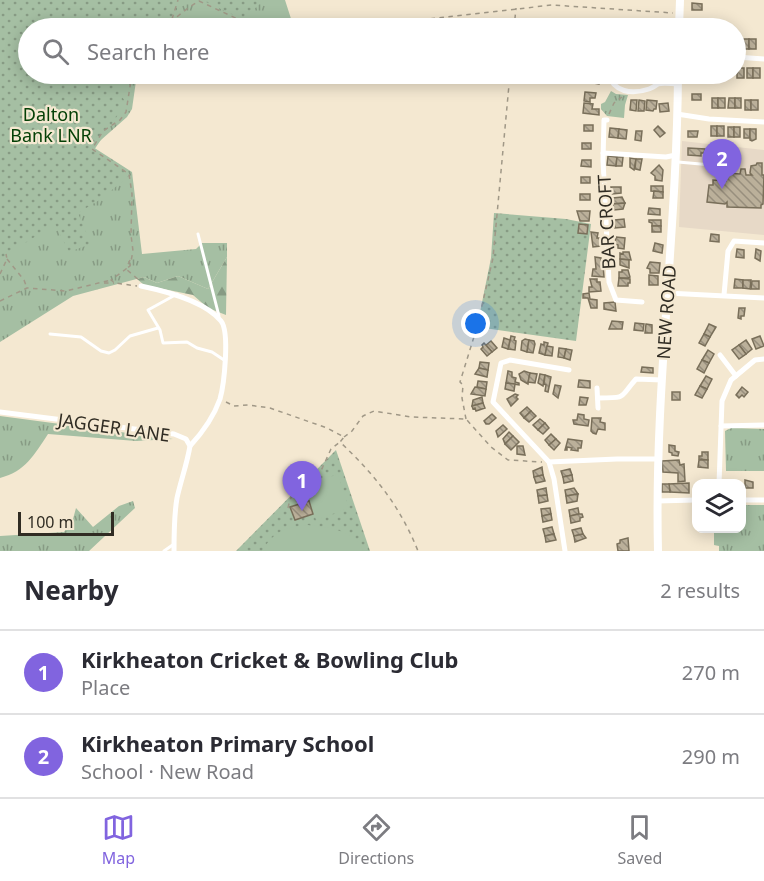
<!DOCTYPE html>
<meta charset="utf-8">
<style>
:root{--surface:#fff;--page:#f2f2f3;--text:#2b2b33;--muted:#7c7c81;--line:#e1e1e2;--accent:#8164df}
body{margin:0;font-family:"Noto Sans",sans-serif;background:var(--page);color:var(--text)}
.controls{position:absolute;right:18px;bottom:18px;display:grid;overflow:hidden;border-radius:12px;box-shadow:0 3px 15px #0003}
.controls button{width:54px;height:54px;display:grid;place-items:center;padding:0;border:0;border-bottom:2px solid var(--line);background:var(--surface);color:var(--text);font:30px sans-serif}
.scale{position:absolute;left:18px;bottom:15px;width:96px;box-sizing:border-box;padding-left:6px;border:3px solid #302c23;border-top:0;font-size:16px;line-height:21px;white-space:nowrap;color:#302c23;-webkit-text-stroke:4px #f4e8d1;paint-order:stroke}
.you{position:absolute;left:476px;top:324px;width:21px;height:21px;margin:-15px;border:4px solid #fff;border-radius:50%;background:#1a73e8;box-shadow:0 0 0 9px #1a73e833}
.badge{display:grid;place-items:center;width:39px;height:39px;border-radius:50%;background:var(--accent);color:#fff;font-size:20px;font-weight:700}
.pin{position:absolute;translate:-50% -50px;filter:drop-shadow(0 2px 3px #0008)}
.pin::after{content:'';position:absolute;top:32px;width:21px;height:18px;background:inherit;clip-path:polygon(0 0,100% 0,50% 100%)}
.list{margin:0;padding:0;list-style:none}
h2{display:flex;justify-content:space-between;align-items:center;height:78px;margin:0;padding:0 24px;font-size:26px}
h2 small{font-size:20px;font-weight:400;color:var(--muted)}
.list li{display:grid;grid-template-columns:39px 1fr auto;gap:18px;align-items:center;box-sizing:border-box;height:84px;padding:0 24px;border-top:2px solid var(--line)}
.list b{display:block;font-size:22px;white-space:nowrap}
.list p{margin:0;font-size:20px;white-space:nowrap;color:var(--muted)}
.list em{font-size:20px;font-style:normal;color:var(--muted)}
.icon{flex:none;width:33px;height:33px;fill:none;stroke:currentColor;stroke-width:2;stroke-linecap:round;stroke-linejoin:round}
.map{position:relative;flex:none;width:764px;height:551px;overflow:hidden}
.search{position:absolute;background:var(--surface);box-shadow:0 3px 15px #0003;left:18px;right:18px;top:18px;height:66px;display:flex;align-items:center;gap:15px;box-sizing:border-box;padding:0 21px;border-radius:33px;color:var(--muted);font-size:22px}
.sheet{height:246px;background:var(--surface)}
nav{display:flex;justify-content:space-around;align-items:center;box-sizing:border-box;height:84px;border-top:2px solid var(--line);background:var(--surface);font-size:16px;color:var(--muted)}
nav a{display:grid;justify-items:center;gap:3px}
nav .on{color:var(--accent)}
.map>svg:first-child{display:block}
.education{fill:#e7d9c7}
.grass{fill:url(#grass-tufts)}
.forest{fill:url(#forest-firs)}
.park{fill:url(#park-dots)}
.pitch{fill:#a5bfa3}
.building{fill:url(#building-back-hatch);stroke:#796f5a;stroke-width:1.5}
.lines{fill:none;stroke-linecap:round;stroke-linejoin:round}
.path{stroke:#a09887;stroke-width:1.5;stroke-dasharray:4.5 4.5;stroke-linecap:butt}
.lane{stroke:#fff;stroke-width:3}
.street{stroke:#fff;stroke-width:5}
.secondary{stroke:#fff;stroke-width:8}
.labels{text-anchor:middle;dominant-baseline:central;stroke-width:4.5;stroke-linejoin:round;paint-order:stroke}
.park-label{font-size:18px;fill:#044006;stroke:#f4e8d1}
.street-label{font-size:18px;fill:#302c23;stroke:#f4e8d1}
</style>
<div class="map">
<svg width="764" height="551" viewBox="0 0 764 551">
<defs>
<pattern id="grass-tufts" width="24" height="20" patternUnits="userSpaceOnUse" patternTransform="scale(1.5)"><rect width="24" height="20" fill="#a5bfa3"/><path d="M3 7l-1-3M5 7V3M7 7l1-3M15 17l-1-3M17 17v-4M19 17l1-3" fill="none" stroke="#879b84"/></pattern>
<pattern id="forest-firs" width="22" height="20" patternUnits="userSpaceOnUse" patternTransform="scale(1.5)"><rect width="22" height="20" fill="#a5bfa3"/><path d="M5 1l3.5 6h-7zM16 11l3.5 6h-7z" fill="#879b84"/></pattern>
<pattern id="park-dots" width="8" height="8" patternUnits="userSpaceOnUse" patternTransform="scale(1.5)"><rect width="8" height="8" fill="#a5bfa3"/><path d="M2 2h.1M6 6h.1" fill="none" stroke="#879b84" stroke-width="1.8" stroke-linecap="round"/></pattern>
<pattern id="building-back-hatch" width="6" height="6" patternUnits="userSpaceOnUse" patternTransform="scale(1.5)"><rect width="6" height="6" fill="#bbb09a"/><path d="M-1 5l2 2M0 0l6 6M5-1l2 2" fill="none" stroke="#988f7d"/></pattern>
</defs>
<rect width="100%" height="100%" fill="#f4e8d1"/>
<path class="education" d="M 682,141 L 764,150 L 764,235 L 679,227 Z"/>
<g class="grass">
<path d="M 161,0 L 285,0 L 294,28 L 254,28 L 235,21 L 216,28 L 135,28 Z"/>
<path d="M 0,58 L 28,74 L 137,74 L 132,109 L 127,117 L 93,147 L 132,172 L 142,254 L 196,249 L 202,243 L 227,243 L 227,257 L 208,289 L 178,276 L 157,283 L 144,277 L 73,296 L 0,342 Z"/>
<path d="M 611,91 L 616,94 L 628,95 L 625,105 L 624,118 L 607,116 L 601,109 L 601,104 L 605,102 Z"/>
<path d="M 0,416 L 173,439 L 136,441 L 48,434 C 34,455 26,471 0,478 Z"/>
<path d="M 731,428 L 764,429 L 764,471 L 726,471 L 725,431 Z"/>
<path d="M 133,501 L 135,508 L 89,551 L 0,551 L 0,536 L 64,532 L 73,519 L 76,508 L 93,527 L 119,506 Z"/>
<path d="M 742,505 L 764,505 L 764,551 L 719,551 L 719,546 L 714,545 L 714,529 L 742,528 Z"/>
</g>
<path class="forest" d="M 227,257 L 226,315 L 208,308 L 193,295 L 144,285 L 137,279 L 144,277 L 157,283 L 178,276 L 208,289 Z"/>
<g class="park">
<path d="M 0,0 L 177,0 L 177,14 L 164,28 L 28,28 L 28,74 L 111,74 L 110,78 L 126,103 L 94,150 L 130,175 L 101,199 L 78,213 L 91,244 L 69,252 L 55,224 L 0,259 Z"/>
<path d="M 202,0 L 263,0 L 244,20 Z"/>
<path d="M 494,213 L 566,219 L 591,224 L 576,341 L 477,327 L 491,258 Z"/>
<path d="M 336,450 L 370,551 L 236,551 Z"/>
</g>
<g class="pitch">
<path d="M 338,474 L 349,508 L 316,520 L 305,486 Z"/>
<path d="M 308,525 C 326,527 357,530 363,551 L 262,551 C 274,531 286,527 308,525 Z"/>
</g>
<g class="building">
<path d="M 692,3 L 702,4 L 702,10 L 692,10 Z"/>
<rect x="743" y="39" width="6" height="10"/>
<rect x="749" y="39" width="7" height="10"/>
<rect x="737" y="68" width="7" height="10"/>
<rect x="747" y="68" width="6" height="10"/>
<rect x="753" y="68" width="7" height="10"/>
<path d="M 593,74 L 600,74 L 599,84 L 586,82 L 587,78 L 591,78 Z"/>
<path d="M 618,74 L 627,74 L 626,83 L 618,82 Z"/>
<path d="M 629,74 L 637,74 L 637,78 L 633,78 L 633,83 L 628,82 Z"/>
<path d="M 690,74 L 700,74 L 699,80 L 690,80 Z"/>
<path d="M 585,92 L 596,93 L 595,98 L 590,98 L 590,102 L 584,101 Z"/>
<rect x="692" y="94" width="9" height="6"/>
<rect x="712" y="98" width="6" height="10"/>
<rect x="718" y="98" width="7" height="10"/>
<path d="M 729,98 L 735,98 L 735,108 L 728,108 Z"/>
<rect x="735" y="98" width="6" height="10"/>
<path d="M 631,100 L 637,100 L 636,111 L 630,110 Z"/>
<path d="M 639,100 L 645,101 L 644,111 L 638,111 Z"/>
<path d="M 647,100 L 657,101 L 656,109 L 654,109 L 653,111 L 646,110 Z"/>
<rect x="745" y="100" width="6" height="10"/>
<rect x="751" y="100" width="7" height="10"/>
<path d="M 584,103 L 593,104 L 592,109 L 599,109 L 599,115 L 583,113 Z"/>
<path d="M 668,103 L 669,111 L 660,112 L 659,104 Z"/>
<rect x="584" y="125" width="9" height="6"/>
<path d="M 658,126 L 665,133 L 660,137 L 654,130 Z"/>
<rect x="711" y="126" width="6" height="10"/>
<rect x="717" y="126" width="7" height="10"/>
<rect x="728" y="127" width="6" height="10"/>
<rect x="734" y="127" width="6" height="10"/>
<path d="M 610,128 L 619,129 L 618,138 L 609,137 Z"/>
<path d="M 619,129 L 627,130 L 626,139 L 618,138 Z"/>
<rect x="744" y="129" width="6" height="9"/>
<path d="M 750,129 L 756,129 L 756,139 L 752,141 L 750,140 Z"/>
<path d="M 636,131 L 642,131 L 641,141 L 635,140 Z"/>
<path d="M 688,131 L 698,131 L 697,137 L 688,137 Z"/>
<rect x="582" y="143" width="9" height="6"/>
<path d="M 688,148 L 705,149 L 704,153 L 701,153 L 701,156 L 688,155 Z"/>
<path d="M 608,156 L 617,157 L 616,166 L 607,165 Z"/>
<path d="M 617,157 L 623,157 L 622,166 L 616,166 Z"/>
<path d="M 630,158 L 636,159 L 634,170 L 630,167 Z"/>
<path d="M 636,159 L 642,159 L 640,170 L 635,169 Z"/>
<path d="M 582,160 L 591,160 L 591,167 L 581,166 Z"/>
<path d="M 757,163 L 762,163 L 762,175 L 764,175 L 763,204 L 761,205 L 761,208 L 727,207 L 727,202 L 725,204 L 707,202 L 709,185 L 713,185 L 713,180 L 726,181 L 727,173 L 740,174 L 741,169 L 745,169 L 746,175 L 752,175 L 750,173 L 751,166 L 756,165 Z"/>
<path d="M 659,165 L 663,170 L 662,181 L 655,180 L 655,176 L 651,173 Z"/>
<rect x="581" y="177" width="9" height="6"/>
<path d="M 651,186 L 663,186 L 663,192 L 651,191 Z"/>
<path d="M 611,187 L 621,187 L 621,193 L 612,194 Z"/>
<path d="M 654,191 L 663,192 L 663,198 L 653,198 Z"/>
<rect x="580" y="194" width="10" height="6"/>
<path d="M 622,197 L 625,203 L 613,204 L 613,198 Z"/>
<path d="M 625,203 L 623,209 L 614,210 L 613,204 Z"/>
<path d="M 649,208 L 660,209 L 660,215 L 648,214 Z"/>
<path d="M 577,211 L 590,211 L 589,221 L 580,221 Z"/>
<path d="M 624,219 L 625,227 L 615,228 L 615,220 Z"/>
<path d="M 649,220 L 661,220 L 661,226 L 652,226 L 652,223 L 649,222 Z"/>
<path d="M 579,224 L 588,225 L 587,234 L 578,233 Z"/>
<rect x="652" y="226" width="9" height="6"/>
<path d="M 591,232 L 598,233 L 597,238 L 602,238 L 601,246 L 593,247 Z"/>
<path d="M 711,234 L 719,235 L 719,242 L 710,241 Z"/>
<path d="M 616,237 L 625,238 L 624,249 L 618,248 L 618,245 L 615,244 Z"/>
<path d="M 655,243 L 663,245 L 662,253 L 653,251 Z"/>
<path d="M 737,249 L 744,250 L 744,258 L 736,257 Z"/>
<path d="M 756,249 L 761,251 L 760,261 L 755,258 Z"/>
<path d="M 623,252 L 629,252 L 631,260 L 620,259 L 620,253 L 623,254 Z"/>
<path d="M 595,257 L 601,258 L 601,265 L 603,265 L 604,277 L 592,276 L 593,269 L 596,269 Z"/>
<path d="M 620,259 L 629,260 L 629,268 L 620,265 Z"/>
<path d="M 650,262 L 660,263 L 659,273 L 650,273 L 650,269 L 647,268 Z"/>
<path d="M 622,270 L 628,270 L 630,277 L 628,278 L 619,278 L 619,272 L 622,272 Z"/>
<path d="M 649,275 L 658,276 L 658,285 L 649,285 Z"/>
<path d="M 619,278 L 630,279 L 630,283 L 628,283 L 628,286 L 618,286 Z"/>
<path d="M 590,279 L 597,279 L 597,282 L 600,282 L 601,291 L 589,292 L 589,287 L 592,287 Z"/>
<path d="M 735,279 L 743,280 L 743,288 L 734,288 Z"/>
<path d="M 743,280 L 751,280 L 750,289 L 743,288 Z"/>
<path d="M 752,281 L 759,281 L 759,289 L 751,289 Z"/>
<path d="M 589,293 L 590,299 L 597,300 L 597,308 L 591,308 L 588,298 L 583,298 L 583,294 Z"/>
<path d="M 615,302 L 616,311 L 604,309 L 604,303 Z"/>
<path d="M 739,308 L 745,308 L 744,316 L 741,316 L 741,319 L 738,318 Z"/>
<path d="M 612,321 L 623,322 L 622,329 L 609,329 Z"/>
<path d="M 635,323 L 644,324 L 643,331 L 634,330 Z"/>
<path d="M 646,324 L 652,325 L 652,333 L 645,333 Z"/>
<path d="M 709,324 L 716,327 L 710,337 L 704,334 Z"/>
<path d="M 704,334 L 710,337 L 705,346 L 699,343 Z"/>
<path d="M 511,336 L 515,337 L 514,340 L 516,341 L 515,350 L 508,349 Z"/>
<path d="M 760,336 L 764,346 L 756,349 L 752,339 Z"/>
<path d="M 504,338 L 510,340 L 508,349 L 502,347 Z"/>
<path d="M 525,339 L 529,340 L 527,352 L 521,350 L 522,341 Z"/>
<path d="M 529,340 L 534,341 L 535,344 L 533,353 L 527,352 Z"/>
<path d="M 746,340 L 752,349 L 746,354 L 739,345 Z"/>
<path d="M 491,341 L 497,348 L 492,352 L 486,345 Z"/>
<path d="M 544,342 L 548,343 L 545,355 L 539,353 L 541,344 L 544,345 Z"/>
<path d="M 484,343 L 492,352 L 487,356 L 481,349 L 483,347 L 482,345 Z"/>
<path d="M 739,345 L 746,354 L 739,359 L 732,350 Z"/>
<path d="M 547,346 L 553,347 L 552,356 L 545,355 Z"/>
<path d="M 559,348 L 566,349 L 564,358 L 558,357 Z"/>
<path d="M 566,349 L 572,350 L 570,360 L 564,358 Z"/>
<path d="M 708,350 L 714,354 L 709,363 L 702,360 Z"/>
<path d="M 702,360 L 709,363 L 704,373 L 697,369 Z"/>
<path d="M 480,362 L 489,363 L 488,370 L 479,368 Z"/>
<path d="M 642,367 L 653,368 L 653,373 L 641,372 Z"/>
<path d="M 479,368 L 488,370 L 487,377 L 475,374 Z"/>
<path d="M 508,371 L 512,372 L 512,377 L 516,378 L 515,382 L 519,383 L 519,385 L 506,383 Z"/>
<path d="M 524,371 L 530,373 L 528,384 L 521,380 L 519,374 Z"/>
<path d="M 530,373 L 537,374 L 535,383 L 528,382 Z"/>
<path d="M 540,374 L 545,375 L 543,386 L 538,383 Z"/>
<path d="M 545,375 L 551,377 L 548,392 L 545,391 L 546,385 L 544,384 Z"/>
<path d="M 706,376 L 712,379 L 707,389 L 700,386 Z"/>
<path d="M 579,380 L 590,381 L 590,388 L 578,387 Z"/>
<path d="M 478,381 L 487,382 L 486,389 L 477,387 Z"/>
<path d="M 506,383 L 515,384 L 514,391 L 505,389 Z"/>
<path d="M 555,385 L 561,386 L 558,398 L 553,394 Z"/>
<path d="M 700,386 L 707,389 L 702,398 L 695,395 Z"/>
<path d="M 475,387 L 486,389 L 485,396 L 471,394 Z"/>
<path d="M 742,387 L 748,392 L 744,397 L 742,395 L 739,398 L 736,395 Z"/>
<rect x="672" y="392" width="8" height="8"/>
<path d="M 515,394 L 518,395 L 516,397 L 518,399 L 511,406 L 507,399 Z"/>
<path d="M 482,397 L 483,403 L 472,406 L 473,400 Z"/>
<path d="M 580,397 L 588,398 L 586,405 L 579,405 Z"/>
<path d="M 483,403 L 485,408 L 476,411 L 475,408 L 473,409 L 472,406 Z"/>
<path d="M 527,407 L 531,411 L 524,418 L 520,413 Z"/>
<path d="M 531,411 L 536,416 L 529,422 L 524,418 Z"/>
<path d="M 492,414 L 496,418 L 489,424 L 486,424 L 484,421 Z"/>
<path d="M 578,414 L 584,415 L 584,419 L 589,420 L 588,426 L 574,424 L 573,420 L 577,420 Z"/>
<path d="M 592,418 L 601,418 L 600,422 L 605,423 L 605,430 L 598,429 L 596,434 L 593,433 L 591,431 Z"/>
<path d="M 540,419 L 545,423 L 538,430 L 533,425 Z"/>
<path d="M 545,423 L 549,428 L 543,434 L 538,430 Z"/>
<path d="M 503,425 L 507,429 L 498,437 L 496,431 Z"/>
<path d="M 509,432 L 513,436 L 505,444 L 503,439 Z"/>
<path d="M 551,434 L 556,439 L 549,445 L 545,440 Z"/>
<path d="M 513,436 L 519,442 L 511,450 L 505,444 Z"/>
<path d="M 556,439 L 560,443 L 554,450 L 549,445 Z"/>
<path d="M 568,439 L 582,441 L 581,448 L 578,448 L 578,451 L 571,450 L 572,448 L 567,447 L 567,450 L 565,450 Z"/>
<path d="M 669,445 L 675,446 L 675,451 L 679,452 L 678,456 L 672,455 L 672,453 L 669,452 Z"/>
<path d="M 517,446 L 523,446 L 525,455 L 517,454 Z"/>
<path d="M 702,452 L 708,452 L 708,460 L 699,459 L 699,456 L 702,456 Z"/>
<path d="M 679,460 L 680,465 L 684,464 L 685,481 L 678,482 L 678,473 L 663,472 L 662,461 Z"/>
<path d="M 699,460 L 708,460 L 708,468 L 698,467 Z"/>
<path d="M 542,467 L 543,475 L 534,477 L 533,471 Z"/>
<path d="M 570,469 L 572,475 L 563,477 L 561,471 Z"/>
<path d="M 543,475 L 545,481 L 536,483 L 534,477 Z"/>
<path d="M 572,475 L 573,481 L 564,483 L 563,477 Z"/>
<path d="M 745,480 L 753,482 L 753,488 L 745,488 Z"/>
<path d="M 689,483 L 689,493 L 670,492 L 669,484 Z"/>
<path d="M 662,484 L 669,484 L 670,492 L 662,492 Z"/>
<path d="M 546,488 L 547,495 L 538,496 L 537,490 Z"/>
<path d="M 574,488 L 578,494 L 566,496 L 565,490 Z"/>
<path d="M 578,494 L 577,501 L 567,503 L 566,496 Z"/>
<path d="M 547,495 L 548,501 L 539,503 L 538,496 Z"/>
<path d="M 309,501 L 313,514 L 295,520 L 290,507 Z"/>
<path d="M 550,508 L 551,514 L 542,516 L 541,509 Z"/>
<path d="M 578,508 L 579,514 L 570,516 L 569,510 Z"/>
<path d="M 551,514 L 552,520 L 543,522 L 542,516 Z"/>
<path d="M 579,514 L 582,514 L 583,517 L 580,518 L 580,521 L 571,523 L 570,516 Z"/>
<path d="M 552,527 L 554,534 L 545,536 L 543,529 Z"/>
<path d="M 581,528 L 583,534 L 574,536 L 572,530 Z"/>
<path d="M 554,534 L 556,540 L 546,542 L 545,536 Z"/>
<path d="M 583,534 L 586,538 L 575,542 L 574,536 Z"/>
<path d="M 628,538 L 629,551 L 618,551 L 617,544 L 620,543 L 620,540 Z"/>
</g>
<g class="lines">
<g class="path">
<path d="M 172,19 L 178,0"/>
<path d="M 163,28 L 188,8 L 199,1 L 242,21 L 265,28"/>
<path d="M 350,28 L 552,5 L 673,13"/>
<path d="M 514,28 L 516,8"/>
<path d="M 132,74 L 126,112 L 120,120 L 103,131 L 92,149 L 129,174 L 132,194 L 131,235 L 133,251 L 130,266 L 126,269 L 140,281"/>
<path d="M 609,114 L 614,103 L 622,97"/>
<path d="M 7,259 L 24,280 L 27,288"/>
<path d="M 130,260 L 126,269 L 111,280 L 115,283 L 137,286"/>
<path d="M 0,274 L 7,259 L 6,254"/>
<path d="M 104,283 L 114,283"/>
<path d="M 0,301 L 27,288 L 66,291 L 111,280"/>
<path d="M 226,402 L 234,406 L 248,405 L 270,408 L 327,428 L 344,437 L 340,442 C 375,475 400,506 418,551"/>
<path d="M 466,419 L 462,398 L 463,385 L 460,382 L 477,327 L 493,258 L 510,74"/>
<path d="M 344,437 L 352,431 L 363,416 L 374,411 L 411,417 L 466,419 L 491,447 L 508,460 L 542,462"/>
<path d="M 288,508 C 292,488 302,480 320,473 L 331,449 L 340,442"/>
</g>
<g class="lane">
<path d="M 678,162 L 734,167"/>
<path d="M 198,234 L 219,316"/>
<path d="M 177,294 L 148,310 L 160,330 L 163,343 L 187,342 L 197,348 L 212,352 L 224,360"/>
<path d="M 50,334 L 81,337 L 101,351 L 109,353 L 115,350 L 130,336 L 158,328"/>
<path d="M 164,551 L 174,544"/>
</g>
<g class="street">
<path d="M 736,57 L 764,59"/>
<path d="M 608,74 C 614,92 631,95 649,89 C 652,88 655,86 658,84 C 664,82 672,84 678,84"/>
<path d="M 677,114 L 709,119 L 764,122"/>
<path d="M 607,120 L 604,120 L 603,160 L 609,282 L 616,300 L 642,302"/>
<path d="M 603,153 L 666,157 L 676,155"/>
<path d="M 141,286 C 165,291 205,301 221,321 C 230,332 224,385 220,399 C 214,416 202,433 190,446"/>
<path d="M 667,293 L 764,298"/>
<path d="M 724,295 L 728,251 L 734,241 L 764,243"/>
<path d="M 720,355 L 736,376"/>
<path d="M 597,388 L 598,408"/>
<path d="M 599,398 C 628,398 619,398 636,379 L 662,380"/>
<path d="M 0,412 L 174,434 L 186,439 L 190,446 C 187,464 181,480 177,498 C 174,515 174,533 174,551"/>
<path d="M 721,426 L 764,425"/>
<path d="M 549,462 L 617,459 L 657,459"/>
<path d="M 719,484 L 722,401 L 731,380 L 755,360 L 764,359"/>
<path d="M 742,500 L 764,500"/>
<path d="M 657,501 L 696,500"/>
<path d="M 565,551 L 554,479 L 549,462 L 493,402 L 501,363 L 510,360 L 569,370"/>
</g>
<g class="secondary">
<path d="M 679,28 L 680,0"/>
<path d="M 658,551 C 654,391 677,233 678,74"/>
</g>
</g>
<g class="labels">
<g class="park-label">
<text x="51" y="114">Dalton<tspan x="51" dy="21">Bank LNR</tspan></text>
</g>
<g class="street-label">
<text transform="translate(606 222) rotate(-93)">BAR CROFT</text>
<text transform="translate(666 312) rotate(-86)">NEW ROAD</text>
<text transform="translate(114 427) rotate(8)">JAGGER LANE</text>
</g>
</g>
</svg>
<div class="controls">
<button><svg class="icon" aria-label="layers" viewBox="0 0 24 24"><path d="M12 4l9 5-9 5-9-5zM3 14l9 5 9-5"/></svg></button>
</div>
<div class="scale">100 m</div>
<div class="you"></div>
<div class="pin badge" style="left:302px;top:511px">1</div>
<div class="pin badge" style="left:722px;top:189px">2</div>
<div class="search"><svg class="icon" aria-label="search" viewBox="0 0 24 24"><circle cx="10" cy="10" r="6"/><path d="M15 15l6 6"/></svg>Search here</div>
</div>
<section class="sheet">
<h2>Nearby<small>2 results</small></h2>
<ul class="list">
<li><span class="badge">1</span><div><b>Kirkheaton Cricket &amp; Bowling Club</b><p>Place</p></div><em>270 m</em></li>
<li><span class="badge">2</span><div><b>Kirkheaton Primary School</b><p>School · New Road</p></div><em>290 m</em></li>
</ul>
</section>
<nav>
<a class="on"><svg class="icon" aria-label="map" viewBox="0 0 24 24"><path d="M3 6l6-2 6 2 6-2v14l-6 2-6-2-6 2zM9 4v14M15 6v14"/></svg>Map</a>
<a><svg class="icon" aria-label="directions" viewBox="0 0 24 24"><path d="M12 3l9 9-9 9-9-9zM9 14v-3h6M13 9l2 2-2 2"/></svg>Directions</a>
<a><svg class="icon" aria-label="saved" viewBox="0 0 24 24"><path d="M7 4h10v16l-5-4-5 4z"/></svg>Saved</a>
</nav>
